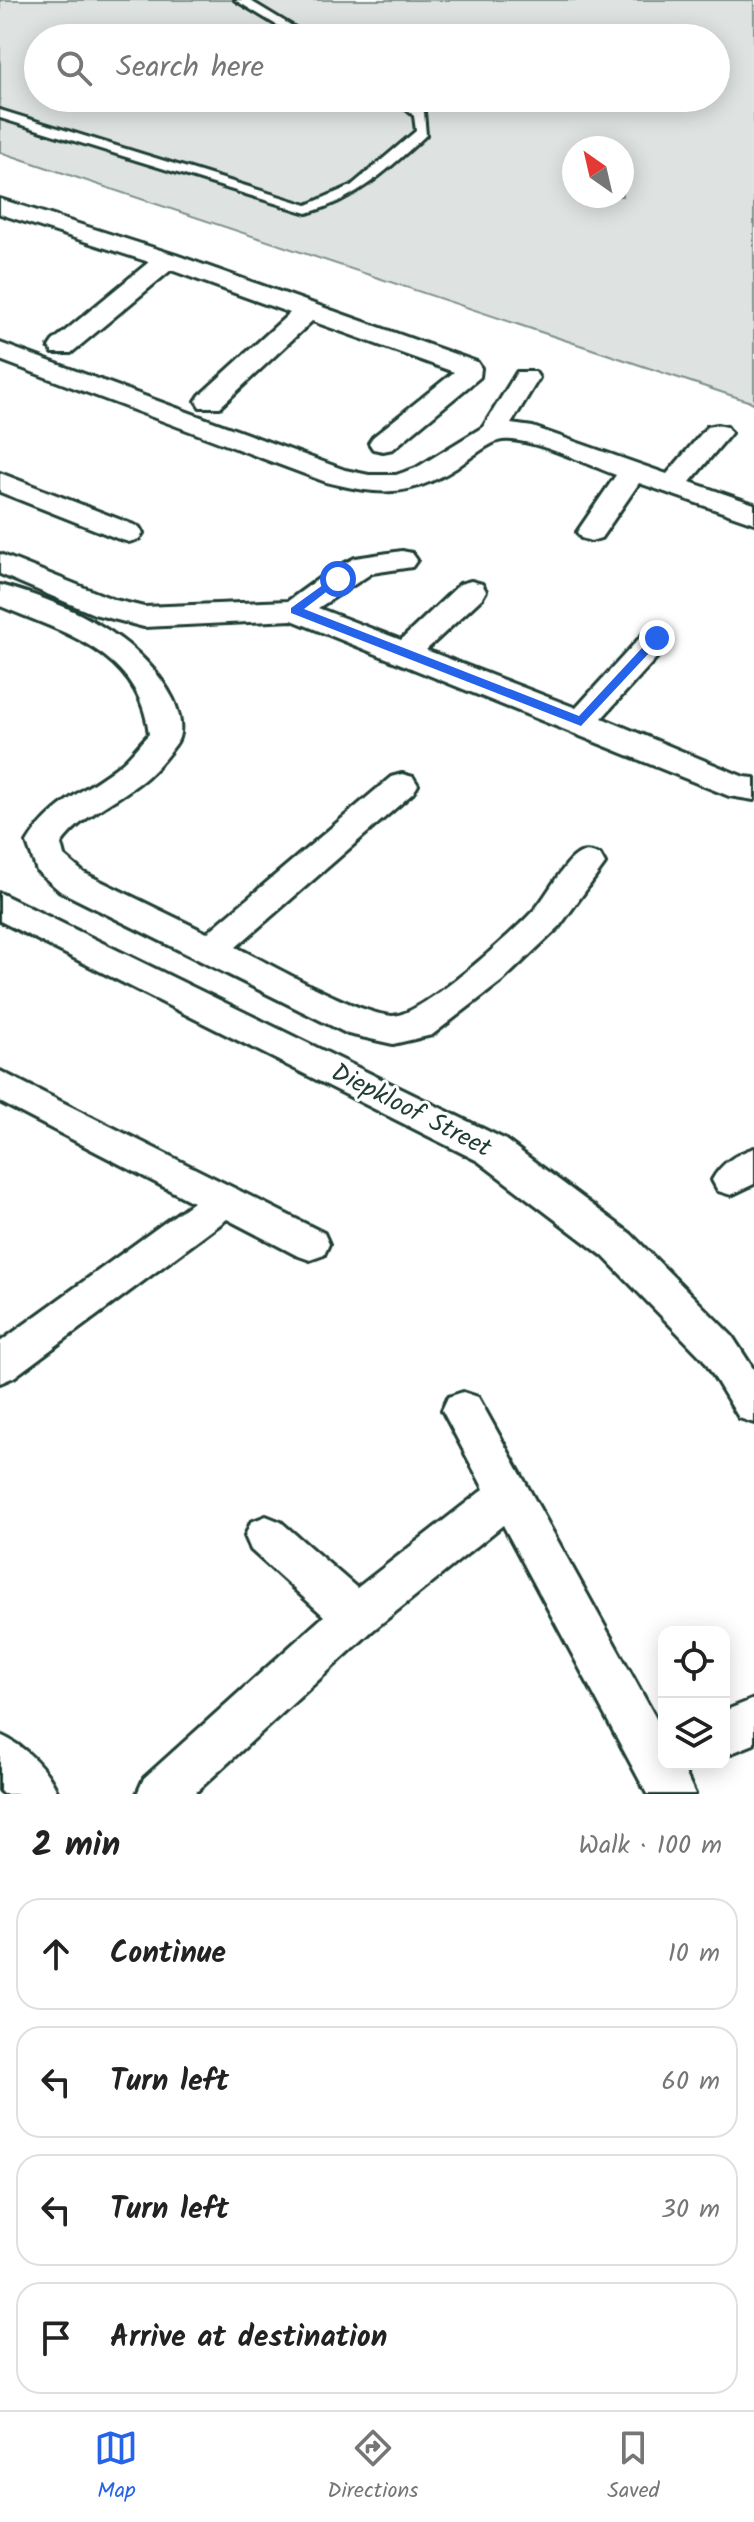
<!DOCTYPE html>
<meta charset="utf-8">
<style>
:root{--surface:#fff;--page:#f6f6f6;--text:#222;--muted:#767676;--line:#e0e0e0;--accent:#2563eb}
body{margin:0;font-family:Kalam,sans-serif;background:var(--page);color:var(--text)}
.controls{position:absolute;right:24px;bottom:24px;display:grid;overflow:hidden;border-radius:16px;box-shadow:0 4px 20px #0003}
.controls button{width:72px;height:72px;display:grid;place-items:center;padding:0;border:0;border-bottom:2px solid var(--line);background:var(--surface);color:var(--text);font:40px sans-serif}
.compass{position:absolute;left:562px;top:136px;width:72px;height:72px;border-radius:50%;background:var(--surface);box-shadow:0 4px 20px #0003;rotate:326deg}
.stop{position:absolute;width:24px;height:24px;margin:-18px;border:6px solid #2563eb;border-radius:50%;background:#fff}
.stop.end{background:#2563eb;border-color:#fff;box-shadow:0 2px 8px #0008}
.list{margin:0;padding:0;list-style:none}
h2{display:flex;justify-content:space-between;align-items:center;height:104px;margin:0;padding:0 32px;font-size:34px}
h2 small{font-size:26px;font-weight:400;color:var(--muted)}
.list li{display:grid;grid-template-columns:52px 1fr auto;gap:24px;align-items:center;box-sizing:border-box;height:112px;margin:0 16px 16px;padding:0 16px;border:2px solid var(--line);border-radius:24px}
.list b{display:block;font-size:30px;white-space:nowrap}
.list em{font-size:26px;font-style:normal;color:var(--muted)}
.icon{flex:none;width:44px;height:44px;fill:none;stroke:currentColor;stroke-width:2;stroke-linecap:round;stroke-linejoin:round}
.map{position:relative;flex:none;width:754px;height:1794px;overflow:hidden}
.search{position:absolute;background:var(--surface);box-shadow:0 4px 20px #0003;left:24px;right:24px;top:24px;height:88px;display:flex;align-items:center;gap:20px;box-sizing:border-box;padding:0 28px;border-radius:44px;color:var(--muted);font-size:30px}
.sheet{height:616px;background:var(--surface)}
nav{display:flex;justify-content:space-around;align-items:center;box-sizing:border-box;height:112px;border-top:2px solid var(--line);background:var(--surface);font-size:22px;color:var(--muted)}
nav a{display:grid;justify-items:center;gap:4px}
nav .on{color:var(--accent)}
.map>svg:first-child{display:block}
.green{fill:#dee3e2;stroke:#7e908b;stroke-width:2;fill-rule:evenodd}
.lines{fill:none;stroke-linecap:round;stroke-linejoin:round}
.lane-casing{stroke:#1f3d34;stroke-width:6}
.street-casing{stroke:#1f3d34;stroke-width:6}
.lane{fill:#fff;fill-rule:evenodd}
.street{fill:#fff;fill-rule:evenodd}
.route{fill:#2563eb}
.labels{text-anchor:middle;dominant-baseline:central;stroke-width:6;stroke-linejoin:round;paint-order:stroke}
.street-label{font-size:26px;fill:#1f3d34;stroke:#fff}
</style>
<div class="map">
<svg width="754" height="1794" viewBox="0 0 754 1794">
<rect width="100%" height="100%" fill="#fff"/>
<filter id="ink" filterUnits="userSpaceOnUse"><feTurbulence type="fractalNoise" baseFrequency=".0125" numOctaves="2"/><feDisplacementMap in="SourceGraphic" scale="16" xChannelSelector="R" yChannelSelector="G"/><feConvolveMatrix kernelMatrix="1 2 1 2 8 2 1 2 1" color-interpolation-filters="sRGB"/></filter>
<g filter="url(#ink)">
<path class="green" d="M 0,0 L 754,0 L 754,403 L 0,152 ZM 38,38 L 716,38 L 716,98 L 38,98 ZM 574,148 L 622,148 L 622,196 L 574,196 Z"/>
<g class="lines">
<defs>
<g id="lane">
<path d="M 235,0 L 249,0 L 312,38 L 298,38 Z"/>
<path d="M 394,98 L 407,98 L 424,112 L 426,135 C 390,168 356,200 307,213 L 0,118 L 0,110 L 307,205 L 351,186 L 416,131 L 414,116 Z"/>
</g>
<g id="street">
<path d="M 0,199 L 176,255 L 477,362 L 481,368 L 480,377 L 393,449 L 383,451 L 373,449 L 369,443 L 373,437 L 454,372 L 312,321 L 220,407 L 200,407 L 196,401 L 200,395 L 290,313 L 171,270 L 71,353 L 53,353 L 49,347 L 53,341 L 149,262 L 0,214 Z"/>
<path d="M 0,343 L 345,470 L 369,475 L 396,475 L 416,468 L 483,427 L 517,372 L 535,372 L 539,378 L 511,424 L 533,427 L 667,474 L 707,427 L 717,425 L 727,427 L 731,433 L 690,482 L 754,504 L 754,523 L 639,483 L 601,538 L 591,541 L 581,538 L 577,532 L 616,475 C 591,466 522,433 498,441 C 484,446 468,460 456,468 C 408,498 379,495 326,482 L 0,360 Z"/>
<path d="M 0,473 L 139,527 L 143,533 L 139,539 L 129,542 L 119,539 L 0,492 Z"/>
<path d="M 402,551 L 412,553 L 417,560 L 412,567 L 372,573 L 318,608 L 401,640 L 460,584 L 471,581 L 482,584 L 486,591 L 482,598 L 426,650 L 576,708 L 646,631 L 657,628 L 668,631 L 672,638 L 668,645 L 602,718 L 744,777 L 754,778 L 754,800 L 729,796 L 292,620 L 144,627 L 94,614 L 0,574 L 0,554 L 115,600 L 144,607 L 288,601 L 328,572 L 355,558 Z"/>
<path d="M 0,585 C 67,603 140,635 173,699 C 179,712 185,733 175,745 C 167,756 157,768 147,777 C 119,801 82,814 61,844 L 64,856 L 84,873 L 207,933 L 391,777 L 402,774 L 413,777 L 418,785 L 413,793 L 236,947 C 272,965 357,1014 392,1016 C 421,1017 514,932 536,908 C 547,895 563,864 577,855 C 584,850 592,853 600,855 L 605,864 L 559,927 L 502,981 L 432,1035 L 393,1044 L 348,1034 L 60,891 L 37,871 L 27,843 C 51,802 88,791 123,762 C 132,754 140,743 149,734 C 140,653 66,633 0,606 Z"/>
<path d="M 0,893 L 504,1139 L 631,1234 L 732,1336 L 754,1370 L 754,1423 L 739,1418 L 704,1360 L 603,1256 L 478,1161 L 0,921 Z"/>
<path d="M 0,1071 L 324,1233 L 329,1244 L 324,1255 L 310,1260 L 296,1255 L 227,1219 L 14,1377 L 0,1383 L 0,1342 L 193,1202 L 0,1102 Z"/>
<path d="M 754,1148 L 754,1184 L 731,1195 L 718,1191 L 712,1180 C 721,1163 736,1154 754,1148 Z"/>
<path d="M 463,1392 L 478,1397 L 664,1733 L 664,1764 L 681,1764 L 695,1794 L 647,1794 L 503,1525 L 372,1631 L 194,1794 L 137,1794 L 144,1778 L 324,1616 L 251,1550 L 245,1536 L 251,1522 L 266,1516 L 281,1522 L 357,1588 L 484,1489 L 442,1410 L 448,1397 Z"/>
<path d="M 754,1699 L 754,1744 L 724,1756 L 724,1711 Z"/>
<path d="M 0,1735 C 25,1746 48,1769 58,1794 L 3,1794 L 0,1791 Z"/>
</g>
</defs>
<use href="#lane" class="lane-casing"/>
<use href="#street" class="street-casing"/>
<use href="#lane" class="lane"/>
<use href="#street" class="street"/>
</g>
</g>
<path class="route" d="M 334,577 L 343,579 L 304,609 L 579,716 L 653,636 L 663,638 L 581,726 L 291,613 L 291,608 Z"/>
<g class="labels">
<g class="street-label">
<text transform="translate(411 1111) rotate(27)">Diepkloof Street</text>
</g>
</g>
</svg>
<div class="controls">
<button><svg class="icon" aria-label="locate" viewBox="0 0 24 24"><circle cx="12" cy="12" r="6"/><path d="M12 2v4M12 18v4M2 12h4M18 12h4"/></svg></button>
<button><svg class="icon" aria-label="layers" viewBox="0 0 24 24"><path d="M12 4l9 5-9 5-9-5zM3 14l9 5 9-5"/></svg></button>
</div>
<svg class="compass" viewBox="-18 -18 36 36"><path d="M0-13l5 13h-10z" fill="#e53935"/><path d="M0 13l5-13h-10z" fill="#767676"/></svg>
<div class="stop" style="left:338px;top:579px"></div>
<div class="stop end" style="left:657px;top:638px"></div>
<div class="search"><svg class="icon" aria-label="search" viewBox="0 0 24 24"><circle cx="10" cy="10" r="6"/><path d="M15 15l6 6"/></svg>Search here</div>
</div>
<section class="sheet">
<h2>2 min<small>Walk · 100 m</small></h2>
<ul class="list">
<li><svg class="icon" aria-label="ahead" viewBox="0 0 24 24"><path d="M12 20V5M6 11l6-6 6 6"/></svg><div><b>Continue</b></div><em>10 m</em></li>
<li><svg class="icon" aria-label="left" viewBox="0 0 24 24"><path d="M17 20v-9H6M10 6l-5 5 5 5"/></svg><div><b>Turn left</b></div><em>60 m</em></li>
<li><svg class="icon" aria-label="left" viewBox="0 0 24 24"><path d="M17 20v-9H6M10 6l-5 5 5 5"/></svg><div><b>Turn left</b></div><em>30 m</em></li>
<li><svg class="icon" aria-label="arrive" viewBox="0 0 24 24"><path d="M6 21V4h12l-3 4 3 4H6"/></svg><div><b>Arrive at destination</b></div></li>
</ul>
</section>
<nav>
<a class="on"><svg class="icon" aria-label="map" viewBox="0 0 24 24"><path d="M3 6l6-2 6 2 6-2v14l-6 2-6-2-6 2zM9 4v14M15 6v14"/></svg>Map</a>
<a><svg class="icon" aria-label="directions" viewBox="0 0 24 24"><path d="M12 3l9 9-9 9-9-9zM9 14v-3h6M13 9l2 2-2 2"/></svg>Directions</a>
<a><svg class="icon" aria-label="saved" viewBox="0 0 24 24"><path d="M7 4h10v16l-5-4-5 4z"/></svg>Saved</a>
</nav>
